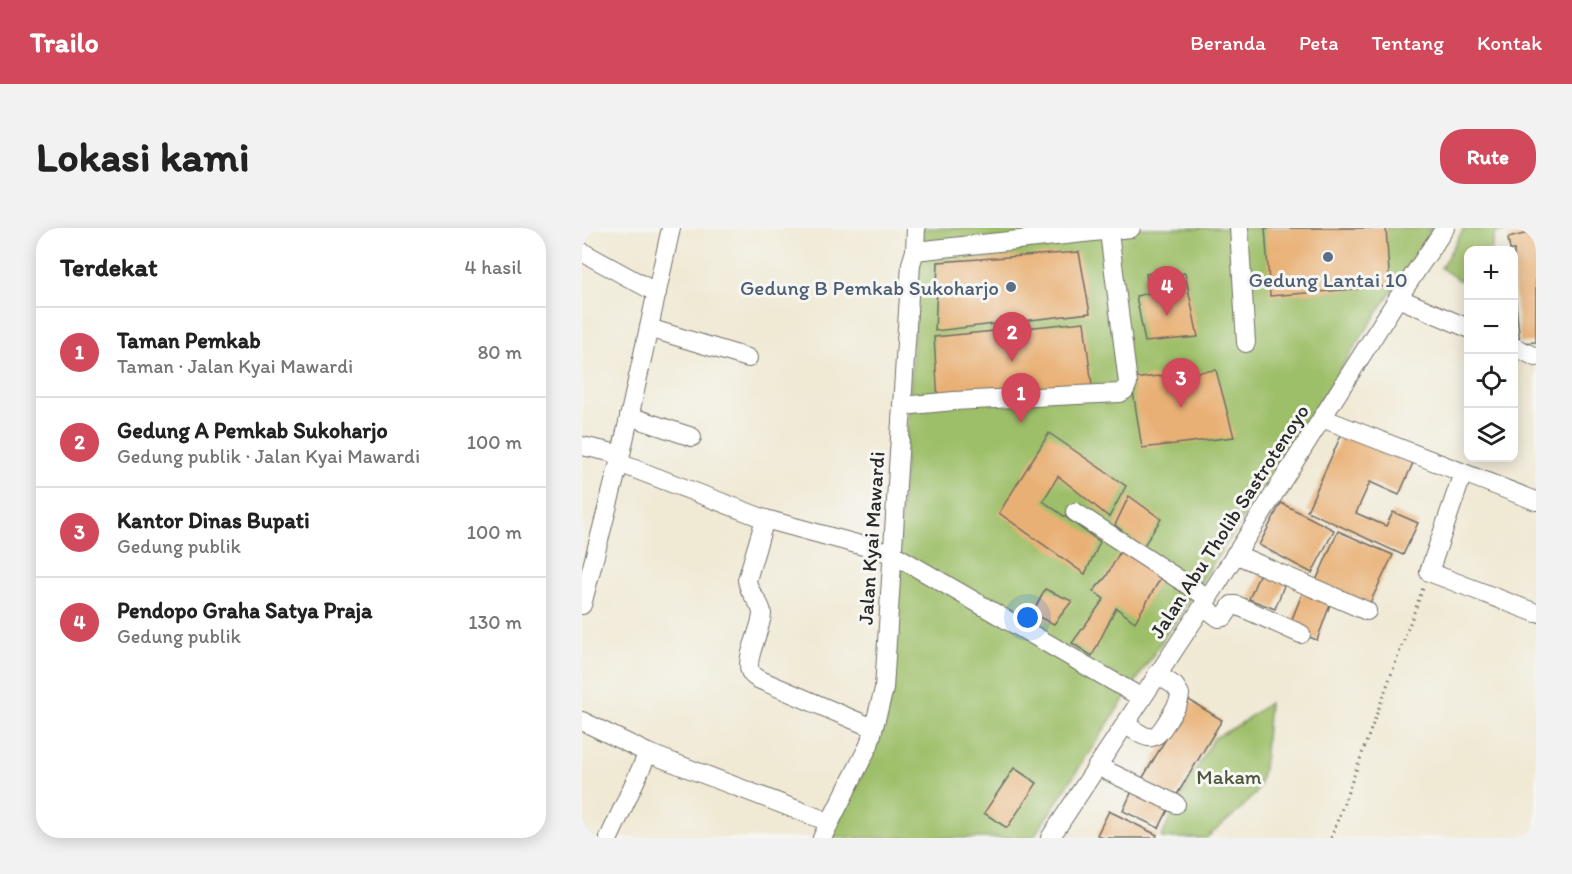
<!DOCTYPE html>
<html lang="id">
<meta charset="utf-8">
<style>
:root{--surface:#fff;--page:#f2f2f2;--text:#222;--muted:#767676;--line:#e0e0e0;--accent:#d1495b}
body{margin:0;font-family:Itim,sans-serif;background:var(--page);color:var(--text)}
.controls{position:absolute;right:18px;top:18px;display:grid;overflow:hidden;border-radius:12px;box-shadow:0 3px 15px #0003}
.controls button{width:54px;height:54px;display:grid;place-items:center;padding:0;border:0;border-bottom:2px solid var(--line);background:var(--surface);color:var(--text);font:30px sans-serif}
.you{position:absolute;left:446px;top:390px;width:21px;height:21px;margin:-15px;border:4px solid #fff;border-radius:50%;background:#1a73e8;box-shadow:0 0 0 9px #1a73e833}
.badge{display:grid;place-items:center;width:39px;height:39px;border-radius:50%;background:var(--accent);color:#fff;font-size:20px;font-weight:700}
.pin{position:absolute;translate:-50% -50px;filter:drop-shadow(0 2px 3px #0008)}
.pin::after{content:'';position:absolute;top:32px;width:21px;height:18px;background:inherit;clip-path:polygon(0 0,100% 0,50% 100%)}
.list{margin:0;padding:0;list-style:none}
h2{display:flex;justify-content:space-between;align-items:center;height:78px;margin:0;padding:0 24px;font-size:26px}
h2 small{font-size:20px;font-weight:400;color:var(--muted)}
.list li{display:grid;grid-template-columns:39px 1fr auto;gap:18px;align-items:center;box-sizing:border-box;height:90px;padding:0 24px;border-top:2px solid var(--line)}
.list b{display:block;font-size:22px;white-space:nowrap}
.list p{margin:0;font-size:20px;white-space:nowrap;color:var(--muted)}
.list em{font-size:20px;font-style:normal;color:var(--muted)}
.icon{flex:none;width:33px;height:33px;fill:none;stroke:currentColor;stroke-width:2;stroke-linecap:round;stroke-linejoin:round}
.map{position:relative;flex:none;width:954px;height:610px;overflow:hidden;border-radius:24px}
header{display:flex;align-items:center;gap:36px;box-sizing:border-box;height:84px;padding:0 30px;background:var(--accent);color:#fff}
header strong{font-size:28px}
nav{display:flex;gap:33px;margin-inline-start:auto;font-size:21px}
.intro{display:flex;align-items:center;justify-content:space-between;box-sizing:border-box;height:144px;padding:0 36px}
h1{margin:0;font-size:42px}
.button{padding:15px 27px;border-radius:24px;background:var(--accent);color:#fff;font-size:21px;font-weight:700}
main{display:flex;gap:36px;padding:0 36px}
aside{flex:1;background:var(--surface);border-radius:24px;box-shadow:0 3px 15px #0003}
.map>svg:first-child{display:block}
.green{fill:#9ebf69;stroke:#64754a;stroke-width:1.5}
.building{fill:#e9b074}
.lines{fill:none;stroke-linecap:round;stroke-linejoin:round}
.minor-casing{stroke:#706e66;stroke-width:20}
.path{stroke:#706e66;stroke-width:3;stroke-dasharray:1.5 4.5;stroke-linecap:butt}
.minor{stroke:#fff;stroke-width:18}
.service-dot{fill:#5c6f8a;stroke:#f6f6f2;stroke-width:2}
.labels{text-anchor:middle;dominant-baseline:central;stroke-width:6;stroke-linejoin:round;paint-order:stroke}
.service-label{font-size:21px;fill:#4e5e75;stroke:#f6f6f2}
.street-label{font-size:21px;fill:#2b2b2b;stroke:#f6f6f2}
.park-label{font-size:21px;fill:#4e573e;stroke:#f6f6f2}
</style>
<header>
<strong>Trailo</strong>
<nav><a>Beranda</a><a>Peta</a><a>Tentang</a><a>Kontak</a></nav>
</header>
<div class="intro"><h1>Lokasi kami</h1><a class="button">Rute</a></div>
<main>
<aside>
<h2>Terdekat<small>4 hasil</small></h2>
<ul class="list">
<li><span class="badge">1</span><div><b>Taman Pemkab</b><p>Taman · Jalan Kyai Mawardi</p></div><em>80 m</em></li>
<li><span class="badge">2</span><div><b>Gedung A Pemkab Sukoharjo</b><p>Gedung publik · Jalan Kyai Mawardi</p></div><em>100 m</em></li>
<li><span class="badge">3</span><div><b>Kantor Dinas Bupati</b><p>Gedung publik</p></div><em>100 m</em></li>
<li><span class="badge">4</span><div><b>Pendopo Graha Satya Praja</b><p>Gedung publik</p></div><em>130 m</em></li>
</ul>
</aside>
<div class="map">
<svg width="954" height="610" viewBox="0 0 954 610">
<rect width="100%" height="100%" fill="#f6f6f2"/>
<filter id="ink" filterUnits="userSpaceOnUse"><feTurbulence type="fractalNoise" baseFrequency=".0167" numOctaves="2"/><feDisplacementMap in="SourceGraphic" scale="12" xChannelSelector="R" yChannelSelector="G"/><feConvolveMatrix kernelMatrix="1 2 1 2 8 2 1 2 1" color-interpolation-filters="sRGB"/></filter>
<filter id="wash" filterUnits="userSpaceOnUse"><feTurbulence type="fractalNoise" baseFrequency=".008" numOctaves="4" result="noise"/><feDisplacementMap in="SourceGraphic" scale="24" xChannelSelector="R" yChannelSelector="G"/><feGaussianBlur stdDeviation="1.35" result="paint"/><feColorMatrix in="noise" values="0 0 0 0 0 0 0 0 0 0 0 0 0 0 0 0 0 1.4 0 .05"/><feComposite in="paint" operator="in"/></filter>
<g filter="url(#wash)">
<rect width="100%" height="100%" fill="#f0e9d4"/>
<g class="green">
<path d="M 339,0 L 851,0 L 451,610 L 247,610 L 286,536 L 305,492 Z"/>
<path d="M 882,0 L 932,0 L 913,5 L 909,22 L 886,22 L 886,36 L 878,53 L 859,40 Z"/>
<path d="M 687,475 L 682,536 L 679,551 L 674,565 L 658,582 L 624,610 L 579,610 L 597,571 L 632,510 L 655,498 Z"/>
</g>
<g id="blocks">
<g class="building">
<path d="M 683,0 L 804,0 L 808,58 L 688,68 Z"/>
<path d="M 954,3 L 954,114 L 938,115 L 932,57 L 932,22 L 928,22 L 926,10 Z"/>
<path d="M 497,24 L 508,85 L 353,103 L 356,34 Z"/>
<path d="M 590,42 L 587,47 L 603,45 L 616,109 L 563,114 L 554,68 L 567,65 L 564,46 Z"/>
<path d="M 502,94 L 510,158 L 356,174 L 352,109 Z"/>
<path d="M 634,142 L 652,209 L 560,220 L 549,151 Z"/>
<path d="M 761,203 L 831,235 L 817,267 L 788,254 L 774,285 L 804,298 L 811,284 L 836,295 L 821,327 L 725,283 Z"/>
<path d="M 467,205 L 544,258 L 527,289 L 476,248 L 461,273 L 518,314 L 503,346 L 417,285 Z"/>
<path d="M 547,268 L 579,291 L 561,319 L 533,297 Z"/>
<path d="M 699,275 L 752,302 L 730,345 L 677,317 Z"/>
<path d="M 756,303 L 811,327 L 785,381 L 733,355 Z"/>
<path d="M 540,320 L 580,348 L 553,394 L 534,380 L 510,428 L 490,415 L 522,371 L 511,363 L 524,349 Z"/>
<path d="M 678,345 L 703,355 L 693,381 L 667,371 Z"/>
<path d="M 463,361 L 490,373 L 472,396 L 450,386 Z"/>
<path d="M 722,361 L 750,371 L 735,412 L 706,401 Z"/>
<path d="M 607,472 L 640,492 L 593,570 L 560,551 Z"/>
<path d="M 432,540 L 455,555 L 425,600 L 402,585 Z"/>
<path d="M 551,561 L 588,578 L 577,600 L 541,583 Z"/>
<path d="M 527,583 L 575,607 L 574,610 L 521,610 L 515,607 Z"/>
</g>
</g>
</g>
<g filter="url(#ink)">
<use href="#blocks" fill-opacity="0" stroke="#706e66" stroke-width="1.5"/>
<g class="lines">
<defs>
<g id="minor">
<path d="M 657,0 L 664,115"/>
<path d="M 333,23 L 549,0"/>
<path d="M 0,24 L 75,65"/>
<path d="M 816,70 L 886,100"/>
<path d="M 67,100 L 166,130"/>
<path d="M 932,119 L 954,129"/>
<path d="M 320,178 L 372,173 L 538,165 L 543,162 L 546,155 L 527,4"/>
<path d="M 47,188 L 110,209"/>
<path d="M 740,190 L 954,273"/>
<path d="M 0,218 L 37,226"/>
<path d="M 37,235 L 183,291 L 311,326 L 560,470"/>
<path d="M 881,245 L 847,344 L 954,385"/>
<path d="M 493,284 L 626,370"/>
<path d="M 183,291 L 165,352 C 167,368 179,373 180,385 C 180,401 161,433 169,445 C 169,446 175,451 176,451 L 291,500"/>
<path d="M 653,326 L 785,383"/>
<path d="M 0,377 L 37,235 L 89,0"/>
<path d="M 621,378 L 637,390 L 642,389 L 650,377 L 654,377 L 719,406"/>
<path d="M 0,493 L 66,525 L 247,594"/>
<path d="M 543,496 C 569,514 572,516 589,487 C 593,480 598,474 598,466 L 593,458 L 575,446"/>
<path d="M 515,538 L 594,576"/>
<path d="M 27,610 L 66,525"/>
<path d="M 240,610 L 287,517 L 302,461 L 329,36 L 333,23 L 334,0"/>
<path d="M 468,610 L 621,378 L 816,70 L 863,0"/>
</g>
</defs>
<use href="#minor" class="minor-casing"/>
<path class="path" d="M 749,610 L 841,360"/>
<use href="#minor" class="minor"/>
</g>
</g>
<g class="service-dot">
<circle cx="746" cy="29" r="6"/>
<circle cx="429" cy="59" r="6"/>
</g>
<g class="labels">
<g class="service-label">
<text x="746" y="51">Gedung Lantai 10</text>
<text x="417" y="59" text-anchor="end">Gedung B Pemkab Sukoharjo</text>
</g>
<g class="street-label">
<text transform="translate(647 293) rotate(-57)">Jalan Abu Tholib Sastrotenoyo</text>
<text transform="translate(289 310) rotate(-86)">Jalan Kyai Mawardi</text>
</g>
<g class="park-label">
<text x="647" y="548">Makam</text>
</g>
</g>
</svg>
<div class="controls">
<button>+</button>
<button>−</button>
<button><svg class="icon" aria-label="locate" viewBox="0 0 24 24"><circle cx="12" cy="12" r="6"/><path d="M12 2v4M12 18v4M2 12h4M18 12h4"/></svg></button>
<button><svg class="icon" aria-label="layers" viewBox="0 0 24 24"><path d="M12 4l9 5-9 5-9-5zM3 14l9 5 9-5"/></svg></button>
</div>
<div class="you"></div>
<div class="pin badge" style="left:439px;top:195px">1</div>
<div class="pin badge" style="left:430px;top:134px">2</div>
<div class="pin badge" style="left:599px;top:180px">3</div>
<div class="pin badge" style="left:585px;top:88px">4</div>
</div>
</main>
